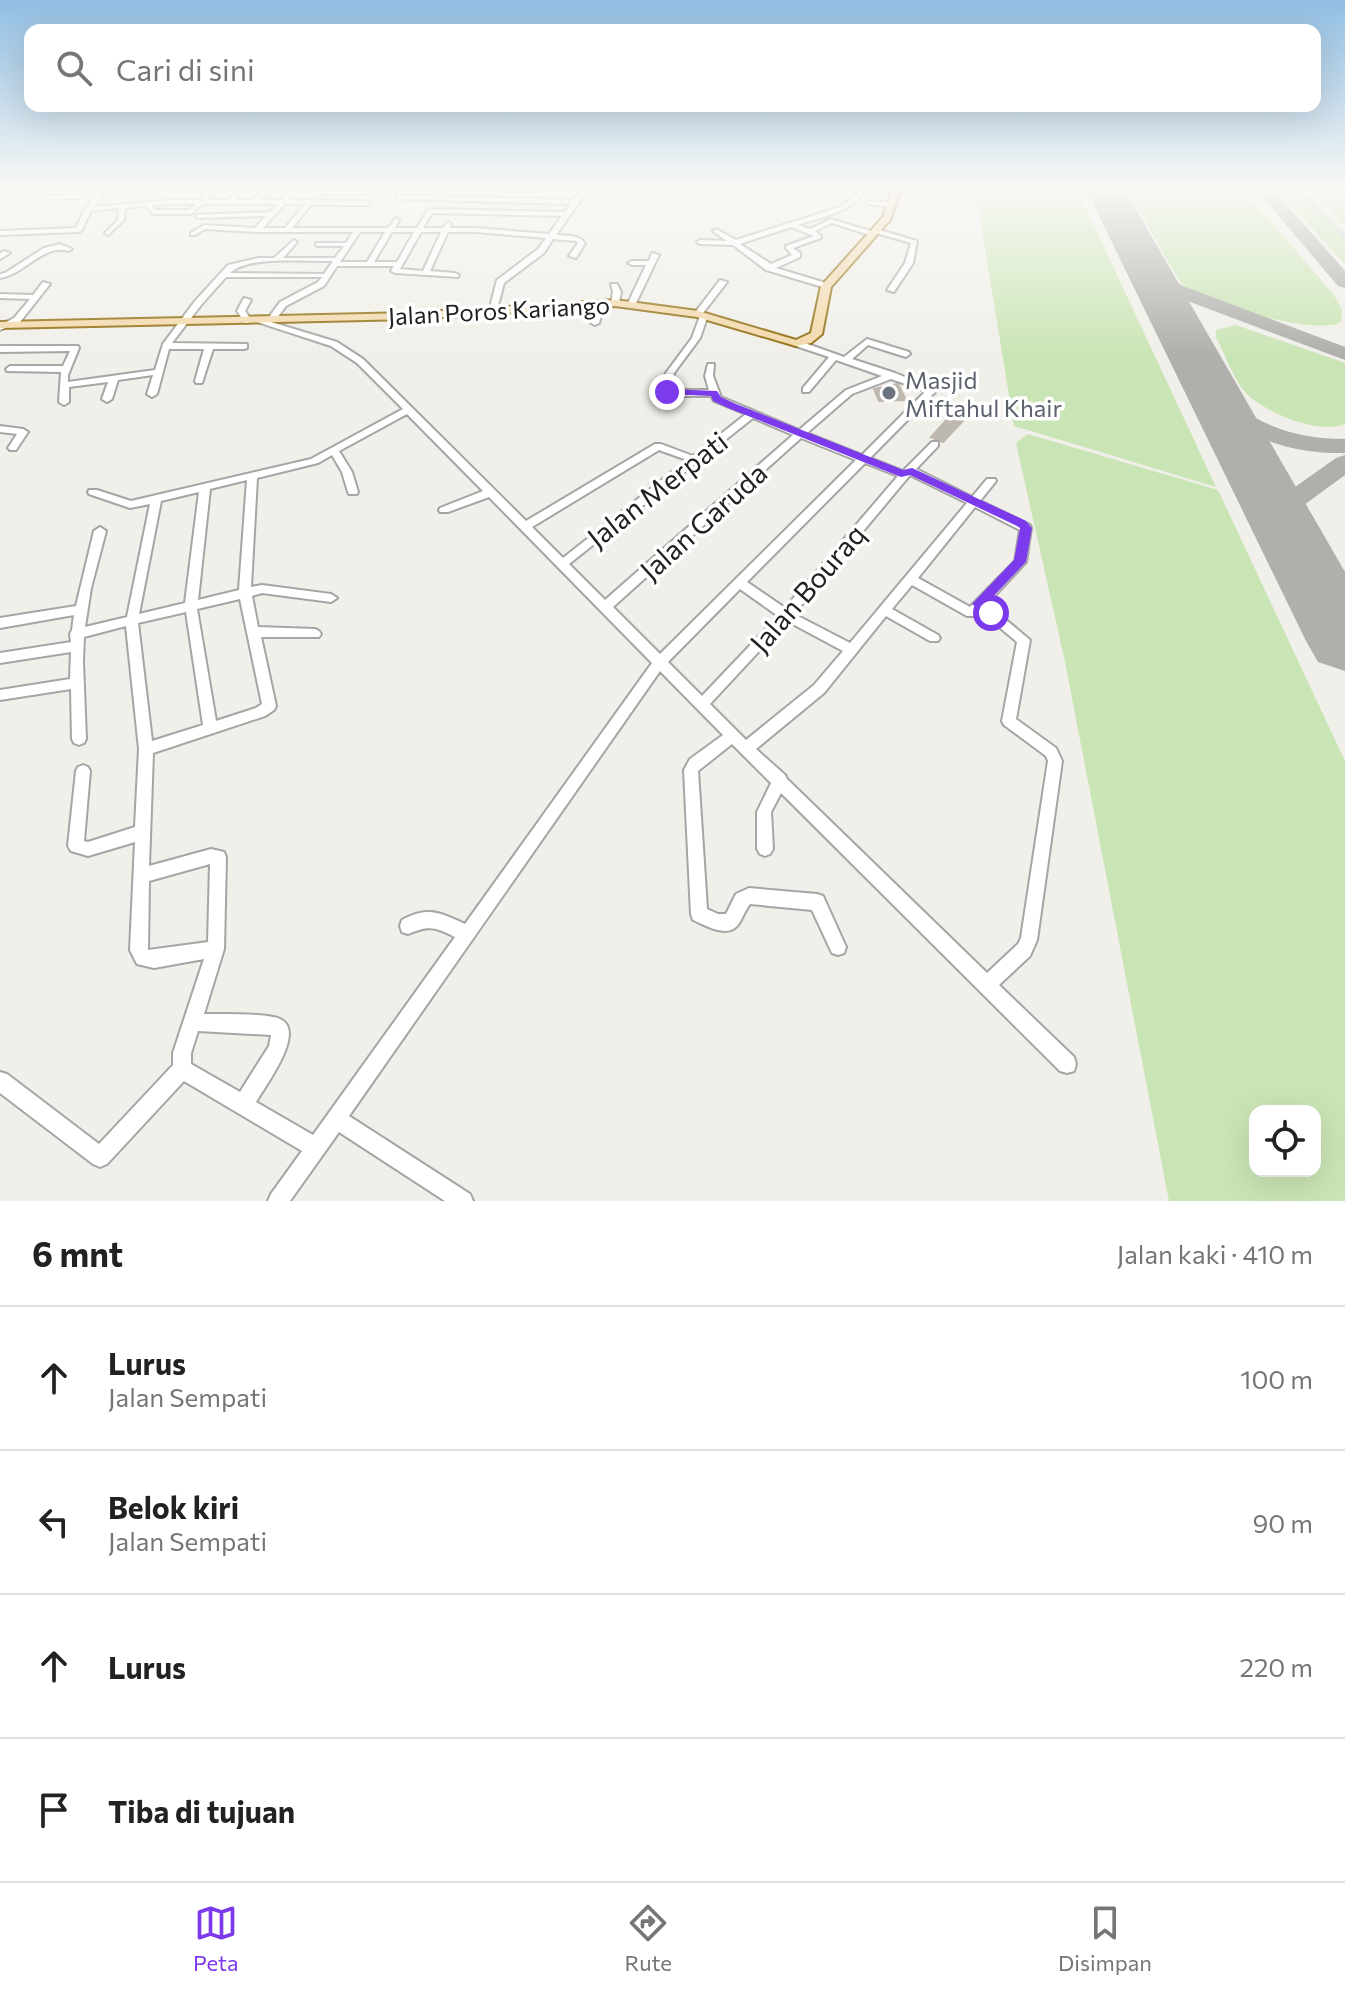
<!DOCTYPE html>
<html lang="id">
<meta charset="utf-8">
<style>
:root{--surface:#fff;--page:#f6f6f6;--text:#222;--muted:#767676;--line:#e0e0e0;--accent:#7c3aed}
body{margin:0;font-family:Commissioner,sans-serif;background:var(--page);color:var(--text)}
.controls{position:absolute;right:24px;bottom:24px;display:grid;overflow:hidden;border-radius:16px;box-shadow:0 8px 32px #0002}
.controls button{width:72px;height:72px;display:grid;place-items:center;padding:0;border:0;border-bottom:2px solid var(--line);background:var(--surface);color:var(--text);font:40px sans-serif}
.stop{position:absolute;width:24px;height:24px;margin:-18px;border:6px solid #7c3aed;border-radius:50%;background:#fff}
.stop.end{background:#7c3aed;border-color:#fff;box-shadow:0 2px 8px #0008}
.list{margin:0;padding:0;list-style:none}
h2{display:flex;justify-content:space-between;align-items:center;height:104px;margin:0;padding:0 32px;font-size:34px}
h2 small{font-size:26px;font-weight:400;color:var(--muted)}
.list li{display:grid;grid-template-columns:52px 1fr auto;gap:24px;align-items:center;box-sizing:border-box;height:144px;padding:0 32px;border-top:2px solid var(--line)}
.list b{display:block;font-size:30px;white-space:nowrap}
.list p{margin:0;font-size:26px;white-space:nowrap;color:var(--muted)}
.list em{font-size:26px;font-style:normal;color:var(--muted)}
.icon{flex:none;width:44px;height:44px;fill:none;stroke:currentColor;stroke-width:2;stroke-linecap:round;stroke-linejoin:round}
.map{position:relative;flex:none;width:1345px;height:1201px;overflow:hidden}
.search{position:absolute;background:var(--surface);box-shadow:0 8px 32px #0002;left:24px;right:24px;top:24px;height:88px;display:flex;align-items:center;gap:20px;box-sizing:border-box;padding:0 28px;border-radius:16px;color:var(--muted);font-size:30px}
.sheet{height:680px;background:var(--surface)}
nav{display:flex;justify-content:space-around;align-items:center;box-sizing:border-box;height:112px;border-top:2px solid var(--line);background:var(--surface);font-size:22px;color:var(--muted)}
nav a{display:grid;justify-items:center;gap:4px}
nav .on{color:var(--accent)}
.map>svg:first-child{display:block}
.grass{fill:#cae5b5;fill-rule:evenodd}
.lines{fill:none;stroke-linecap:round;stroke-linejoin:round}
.stream{stroke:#aecdda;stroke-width:2}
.taxiway{fill:#b0afac;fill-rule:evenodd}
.runway{fill:#b0afac;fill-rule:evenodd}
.building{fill:#beb8b2;stroke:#c1b7ad;stroke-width:2}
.minor-casing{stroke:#a5a5a5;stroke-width:4}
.major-casing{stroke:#906d0f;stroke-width:4}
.minor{fill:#fff;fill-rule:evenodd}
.major{fill:#f3d9ab;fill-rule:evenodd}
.route{fill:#7c3aed}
.worship-dot{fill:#6b7280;stroke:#fff;stroke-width:3}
.labels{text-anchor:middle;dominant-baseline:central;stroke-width:7;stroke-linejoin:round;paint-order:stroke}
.far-street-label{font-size:24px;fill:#212121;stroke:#fff}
.far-worship-label{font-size:24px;fill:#5b616d;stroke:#fff;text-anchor:start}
.street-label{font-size:28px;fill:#212121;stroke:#fff}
</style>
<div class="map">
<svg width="1345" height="1201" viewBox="0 0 1345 1201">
<rect width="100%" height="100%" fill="#f1efe9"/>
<g class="grass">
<path d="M 975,187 L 1076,187 L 1216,487 L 1014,426 Z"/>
<path d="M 1127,187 L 1241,187 L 1334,295 L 1342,310 L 1341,322 C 1318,336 1209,305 1187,289 C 1176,281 1137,204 1127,187 Z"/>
<path d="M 1274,187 L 1301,187 L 1345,232 L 1345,264 Z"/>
<path d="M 1307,187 L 1345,187 L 1345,226 L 1306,187 Z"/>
<path d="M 1236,325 L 1345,363 L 1345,424 C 1318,435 1266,413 1246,393 C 1233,379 1225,354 1216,337 L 1216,330 Z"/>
<path d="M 1028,434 L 1218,490 L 1345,761 L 1345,1201 L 1169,1201 L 1065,662 L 1016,443 ZM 1255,1111 L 1315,1111 L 1315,1171 L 1255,1171 Z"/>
</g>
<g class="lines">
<path class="stream" d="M 1296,187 L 1345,238"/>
<g class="taxiway">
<path d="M 1254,187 L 1271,187 L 1345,271 L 1345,288 L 1338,286 Z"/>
<path d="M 1150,268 L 1183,286 L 1345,347 L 1345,360 L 1169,294 L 1143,278 L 1141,274 L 1143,270 Z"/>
<path d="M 1217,393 C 1231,397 1241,409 1254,417 C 1282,433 1312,439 1345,439 L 1345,453 C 1294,454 1247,439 1209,405 L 1206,400 L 1209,395 Z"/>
<path d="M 1345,455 L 1345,475 L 1304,505 L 1292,528 L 1282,531 L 1272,528 L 1268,522 L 1285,494 L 1336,458 Z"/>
</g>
<path class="runway" d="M 1085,187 L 1123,187 L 1345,572 L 1345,671 L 1318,662 L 1306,641 Z"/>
</g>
<g class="building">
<path d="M 898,384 L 906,400 L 879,401 L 874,389 Z"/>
<path d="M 950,416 L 963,421 L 943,442 L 931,437 Z"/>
</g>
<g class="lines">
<defs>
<g id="minor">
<path d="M 194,187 L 211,189 L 220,187 L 207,200 L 228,200 L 240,187 L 247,187 L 235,200 L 253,200 L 265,187 L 272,187 L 260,200 L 281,200 L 292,187 L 299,187 L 288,200 L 367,201 L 370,203 L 367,205 L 311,205 L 292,228 L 388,228 L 396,218 L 399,220 L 395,228 L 417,228 L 428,210 L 430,209 L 565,212 L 571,204 L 400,199 L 397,197 L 401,187 L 407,187 L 404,195 L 573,200 L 583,187 L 590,187 L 556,235 C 566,236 578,234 585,243 L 576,258 L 569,256 L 578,243 L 576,241 L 553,239 L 544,253 L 504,283 L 496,313 L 489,311 L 497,280 L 538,249 L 546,238 L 476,232 L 448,232 L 430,271 L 455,273 L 459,275 L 458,277 L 395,273 L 391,271 L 394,266 L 337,266 L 324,286 L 286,306 L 274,322 L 271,322 L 337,342 L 363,359 L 526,521 L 655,444 L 661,444 L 693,456 L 746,414 L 714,401 L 711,396 L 670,396 L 661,390 L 666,373 L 692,338 L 700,316 L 694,314 L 720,280 L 727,282 L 703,313 L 708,315 L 700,338 L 674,373 L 671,389 L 672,390 L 709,390 L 705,376 L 708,364 L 714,364 L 713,376 L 721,397 L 799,430 L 846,390 L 882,376 L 836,360 L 809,392 L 803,392 L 803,388 L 829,357 L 793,345 L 793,341 L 799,341 L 844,357 L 867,339 L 909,352 L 910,354 L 906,357 L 868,345 L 852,359 L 895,373 L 937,390 L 870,458 L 903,471 L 932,442 L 938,442 L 938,446 L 916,469 L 972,497 L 987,479 L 995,479 L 996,481 L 980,501 L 1030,525 L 1031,528 L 1026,562 L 987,604 L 1030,640 L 1016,719 L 1056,748 L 1062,761 L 1037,940 L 1030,956 L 999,985 L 1074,1057 L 1076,1064 L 1074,1071 L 1067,1073 L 1060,1071 L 781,793 L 771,812 L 773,849 L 770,854 L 765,856 L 760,854 L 757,849 L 757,812 L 771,783 L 732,744 L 698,771 L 707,909 L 718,914 L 726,914 L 736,894 L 749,888 L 817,894 L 823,896 L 846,947 L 844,953 L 838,955 L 832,953 L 812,910 L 750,904 C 745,910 742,920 737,926 C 726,938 705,925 693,920 L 691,914 L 684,770 L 690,759 L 723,735 L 660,671 L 349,1116 L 470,1194 L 473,1201 L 445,1201 L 339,1132 L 290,1201 L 268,1201 L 271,1194 L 302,1151 L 184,1081 L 107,1164 L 100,1167 L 93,1164 L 0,1093 L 0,1072 L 7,1074 L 99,1144 L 173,1065 L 173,1053 L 204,959 L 154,968 L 137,964 L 130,950 L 135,842 L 88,856 L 71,851 L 68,846 L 76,771 L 78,767 L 83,765 L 88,767 L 90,771 L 84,841 L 88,842 L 135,827 L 139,749 L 126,626 L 84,637 L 83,662 L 86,739 L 84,743 L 79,745 L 74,743 L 72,739 L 71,689 L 0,700 L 0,690 L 70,679 L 71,652 L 0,663 L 0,653 L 71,642 L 70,634 L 72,630 L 74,615 L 0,628 L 0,618 L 76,606 L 94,531 L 100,527 L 106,531 L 91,588 L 85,627 L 127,617 L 150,504 L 130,508 L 89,494 L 88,492 L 89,490 L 97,490 L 131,501 L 311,459 L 403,409 L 357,363 L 331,346 L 254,321 L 258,319 L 268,321 L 267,320 L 280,302 L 318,282 L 322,277 L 226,277 L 201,305 L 172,343 L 247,344 L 247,348 L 244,349 L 213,349 L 202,383 L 196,383 L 195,381 L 204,349 L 169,349 L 157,394 L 152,397 L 147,394 L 153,375 L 118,380 L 112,399 L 107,402 L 102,399 L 108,382 L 69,387 L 69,402 L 64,405 L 59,402 L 61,372 L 7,371 L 6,369 L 10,366 L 63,366 L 70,351 L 0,352 L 0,346 L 78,346 L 79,348 L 68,375 L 68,382 L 155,370 L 163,344 L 195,301 L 228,265 L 258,258 L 274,258 L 294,240 L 297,242 L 283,258 L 335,258 L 344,246 L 318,246 L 316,245 L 316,243 L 346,243 L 353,232 L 257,232 L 205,229 L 195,235 L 191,235 L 191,233 L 204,225 L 255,228 L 266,216 L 198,218 L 196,217 L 196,215 L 270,212 L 278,204 L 203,204 L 191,214 L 153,214 L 146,206 L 125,208 L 124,220 L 108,235 L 105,233 L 118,220 L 119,208 L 91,211 L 82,230 L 79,232 L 0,235 L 0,231 L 76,228 L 85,209 L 95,197 L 49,199 L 49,197 L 51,196 L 102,194 L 103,195 L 94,207 L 170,200 L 200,200 L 208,193 L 193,191 ZM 170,204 L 196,204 L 189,210 L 155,210 L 152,205 ZM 285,204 L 305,204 L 285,228 L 263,228 ZM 432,213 L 562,216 L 549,234 L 476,228 L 450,228 L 451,224 L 448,222 L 443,228 L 423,228 ZM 360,232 L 385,232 L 367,262 L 340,262 ZM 392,232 L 414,232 L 397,262 L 374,262 ZM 421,232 L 441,232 L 423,271 L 400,269 ZM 333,261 L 324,274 L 230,273 C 249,255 307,262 333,261 ZM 891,379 L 926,391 L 862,455 L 807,433 L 852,394 ZM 407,414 L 483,491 L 440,508 L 439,510 L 440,512 L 448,512 L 489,497 L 652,663 L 465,924 C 440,912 427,906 402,920 L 400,926 L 402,932 L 408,934 C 429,925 435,927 455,937 L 313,1135 L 256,1102 C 265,1086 307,1031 280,1019 C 268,1013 220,1014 204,1014 L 224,949 L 226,857 L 224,852 L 211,849 L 149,866 L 153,753 L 265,716 L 274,710 L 276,706 L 261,637 L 319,637 L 321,634 L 319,631 L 315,629 L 258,627 L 252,596 L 262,593 L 331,602 L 337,598 L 331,594 L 262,585 L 251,587 L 257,478 L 318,463 L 332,455 L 342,472 L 348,492 L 349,494 L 357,494 L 358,492 L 352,472 L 339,451 ZM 753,418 L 793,435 L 605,600 L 569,564 ZM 801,438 L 856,460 L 660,654 L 613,607 ZM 659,450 L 687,460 L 563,558 L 532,527 ZM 865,463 L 898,476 L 785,608 L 747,582 ZM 910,475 L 967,503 L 850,643 L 794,614 ZM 247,480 L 239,590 L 198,600 L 210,489 ZM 199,492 L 185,603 L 139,614 L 161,501 ZM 975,507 L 1020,530 L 1015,561 L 970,607 L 918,578 ZM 912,585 L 967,616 L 975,616 L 980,611 L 1017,642 L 1002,721 L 1004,725 L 1046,756 L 1048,761 L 1021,938 L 1018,944 L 987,973 L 787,779 L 785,775 L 756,749 L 824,693 L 886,616 L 930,641 L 938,641 L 940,638 L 938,635 L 892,609 ZM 740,589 L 778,616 L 702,696 L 668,662 ZM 240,599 L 262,704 L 256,708 L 216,721 L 197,609 ZM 186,612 L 203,725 L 152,741 L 138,623 ZM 787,621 L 843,651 L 814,685 L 746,740 L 710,704 ZM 210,864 L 208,942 L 148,950 L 149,881 ZM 198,1031 L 271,1035 L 269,1046 L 240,1092 L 191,1064 L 191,1053 Z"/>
<path d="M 374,187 L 380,187 L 374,194 L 319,194 L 316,192 L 319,190 L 372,190 Z"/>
<path d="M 537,187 L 539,189 L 536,191 L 467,190 L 464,188 Z"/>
<path d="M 859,187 L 865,187 C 858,212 820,217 798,225 L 810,229 L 831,219 L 873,232 L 876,229 L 917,241 L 913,263 L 894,292 L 887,290 L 905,263 L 911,243 L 876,233 L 873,236 L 832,223 L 815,231 L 821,236 L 821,238 L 793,248 L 800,253 L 800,257 L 776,268 L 829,284 L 829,288 L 826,288 L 766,270 L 733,245 L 700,244 L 697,242 L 700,240 L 727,241 L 714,232 L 713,231 L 716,229 L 736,240 L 840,207 L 856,196 ZM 791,227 L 814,236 L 786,246 L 786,248 L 792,255 L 771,264 L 740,244 Z"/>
<path d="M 869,201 L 892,203 L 895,205 L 892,207 L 867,204 L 867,202 Z"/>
<path d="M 60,244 L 72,249 L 68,251 C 44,243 24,275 0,278 L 0,274 L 5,273 L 44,248 Z"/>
<path d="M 3,251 L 10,253 L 0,259 L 0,254 Z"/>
<path d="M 652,253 L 659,255 L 636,303 L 629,305 L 628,303 L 646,265 L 632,265 L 628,263 L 632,261 L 649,261 Z"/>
<path d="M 43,282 L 50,284 L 20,322 L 0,330 L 0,325 L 14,318 L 30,299 L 0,298 L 0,294 L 33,295 Z"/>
<path d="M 611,284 L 617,284 L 621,292 L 619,303 L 615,305 L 611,303 L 613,292 Z"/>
<path d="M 244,298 L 251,300 L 245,311 L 252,321 L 248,323 L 245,323 L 237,311 Z"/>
<path d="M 597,302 L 604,304 L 599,323 L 595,325 L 591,323 Z"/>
<path d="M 0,426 L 23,429 L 28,432 L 16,450 L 10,450 L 8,448 L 17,434 L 0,432 Z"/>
</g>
<path id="major" d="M 893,187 L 901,187 L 890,220 L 831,287 L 822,334 L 811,343 L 796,346 L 697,317 L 615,306 L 411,319 L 0,328 L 0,322 L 411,313 L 615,300 L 698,311 L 796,340 L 811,333 L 821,286 L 883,217 Z"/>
</defs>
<use href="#minor" class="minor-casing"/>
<use href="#major" class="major-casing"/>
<use href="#minor" class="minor"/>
<use href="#major" class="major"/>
</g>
<linearGradient id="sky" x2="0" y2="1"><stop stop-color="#91bee2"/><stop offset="0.53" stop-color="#f9f8f5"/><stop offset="1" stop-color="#f9f8f5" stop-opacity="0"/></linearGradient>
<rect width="1345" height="355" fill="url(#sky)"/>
<path class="route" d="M 667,389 L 717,391 L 721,397 L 736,404 L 903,470 L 912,468 L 1026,521 L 1032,528 L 1026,562 L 987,603 L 996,610 L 996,616 L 987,616 L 972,604 L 1014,560 L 1020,528 L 1017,526 L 910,475 L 901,477 L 728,408 L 713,401 L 711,396 L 664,394 Z"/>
<circle class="worship-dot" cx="889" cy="393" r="8"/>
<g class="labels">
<g class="far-street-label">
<text transform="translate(499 310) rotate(-3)">Jalan Poros Kariango</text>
</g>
<g class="far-worship-label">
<text x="905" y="379">Masjid<tspan x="905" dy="28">Miftahul Khair</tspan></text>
</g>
<g class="street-label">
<text transform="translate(657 489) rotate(-38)">Jalan Merpati</text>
<text transform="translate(703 521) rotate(-42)">Jalan Garuda</text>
<text transform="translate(807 588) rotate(-49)">Jalan Bouraq</text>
</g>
</g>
</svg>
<div class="controls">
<button><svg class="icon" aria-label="locate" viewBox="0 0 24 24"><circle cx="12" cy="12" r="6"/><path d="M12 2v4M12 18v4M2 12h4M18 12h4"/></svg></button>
</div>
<div class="stop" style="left:991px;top:613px"></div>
<div class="stop end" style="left:667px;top:392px"></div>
<div class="search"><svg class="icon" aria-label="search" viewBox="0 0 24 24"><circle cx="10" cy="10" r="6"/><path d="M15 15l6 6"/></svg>Cari di sini</div>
</div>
<section class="sheet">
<h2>6 mnt<small>Jalan kaki · 410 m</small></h2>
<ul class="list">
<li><svg class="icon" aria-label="ahead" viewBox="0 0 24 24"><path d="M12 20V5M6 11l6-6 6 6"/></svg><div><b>Lurus</b><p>Jalan Sempati</p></div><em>100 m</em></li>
<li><svg class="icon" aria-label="left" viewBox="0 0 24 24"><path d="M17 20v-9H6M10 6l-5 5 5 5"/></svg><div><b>Belok kiri</b><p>Jalan Sempati</p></div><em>90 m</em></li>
<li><svg class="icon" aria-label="ahead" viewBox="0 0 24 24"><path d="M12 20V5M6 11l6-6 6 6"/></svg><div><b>Lurus</b></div><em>220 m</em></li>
<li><svg class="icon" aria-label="arrive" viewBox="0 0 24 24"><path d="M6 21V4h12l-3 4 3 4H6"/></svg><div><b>Tiba di tujuan</b></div></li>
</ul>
</section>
<nav>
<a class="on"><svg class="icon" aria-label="map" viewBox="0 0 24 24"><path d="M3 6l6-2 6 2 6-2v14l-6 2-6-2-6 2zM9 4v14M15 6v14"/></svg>Peta</a>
<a><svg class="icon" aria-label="directions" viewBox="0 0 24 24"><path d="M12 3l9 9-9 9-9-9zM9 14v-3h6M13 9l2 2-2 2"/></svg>Rute</a>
<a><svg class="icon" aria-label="saved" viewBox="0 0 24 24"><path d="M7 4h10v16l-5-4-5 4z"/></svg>Disimpan</a>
</nav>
